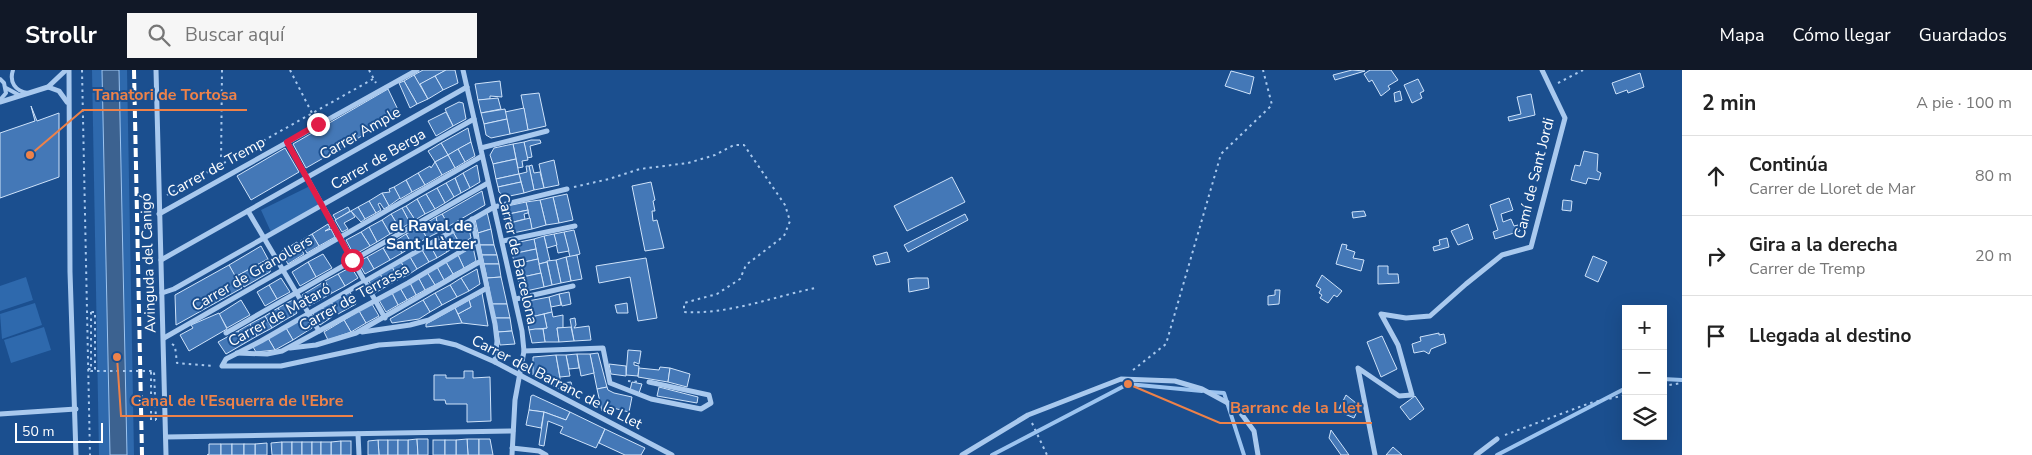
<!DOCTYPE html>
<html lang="es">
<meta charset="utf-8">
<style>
:root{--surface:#fff;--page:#f6f6f6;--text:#222;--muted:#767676;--line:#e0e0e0;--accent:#111827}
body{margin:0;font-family:"Nunito Sans",sans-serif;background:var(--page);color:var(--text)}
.controls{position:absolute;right:15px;bottom:15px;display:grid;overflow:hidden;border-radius:0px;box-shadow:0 5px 20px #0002}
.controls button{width:45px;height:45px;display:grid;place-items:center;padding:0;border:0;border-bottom:1px solid var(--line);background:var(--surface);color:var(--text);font:25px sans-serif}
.scale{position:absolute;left:15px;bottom:12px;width:88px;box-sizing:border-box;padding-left:5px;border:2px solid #fff;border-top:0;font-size:14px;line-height:18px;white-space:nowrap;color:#fff;-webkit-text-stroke:4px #1b4f8f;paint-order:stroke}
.stop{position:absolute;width:15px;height:15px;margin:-11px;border:4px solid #e11d48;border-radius:50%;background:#fff}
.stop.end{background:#e11d48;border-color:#fff;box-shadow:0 1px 5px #0008}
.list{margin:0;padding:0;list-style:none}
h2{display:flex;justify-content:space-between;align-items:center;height:65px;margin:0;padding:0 20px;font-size:21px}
h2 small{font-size:16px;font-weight:400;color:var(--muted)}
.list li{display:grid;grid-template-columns:32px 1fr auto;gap:15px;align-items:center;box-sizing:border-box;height:80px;padding:0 20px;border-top:1px solid var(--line)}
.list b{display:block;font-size:19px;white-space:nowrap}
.list p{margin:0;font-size:16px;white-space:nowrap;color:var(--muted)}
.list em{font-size:16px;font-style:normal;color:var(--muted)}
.icon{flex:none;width:28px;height:28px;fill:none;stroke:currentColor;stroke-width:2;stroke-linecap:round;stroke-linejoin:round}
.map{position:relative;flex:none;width:1682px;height:385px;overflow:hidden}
header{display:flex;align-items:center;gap:30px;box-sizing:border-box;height:70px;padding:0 25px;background:var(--accent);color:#fff}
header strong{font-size:24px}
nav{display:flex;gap:28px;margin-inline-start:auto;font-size:18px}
.search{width:350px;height:45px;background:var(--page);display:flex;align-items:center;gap:12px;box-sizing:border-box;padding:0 18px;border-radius:0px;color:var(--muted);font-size:19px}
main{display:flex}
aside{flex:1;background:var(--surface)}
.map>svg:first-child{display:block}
.green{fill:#2e69ad}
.water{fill:#3c6290;stroke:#9cc4f0}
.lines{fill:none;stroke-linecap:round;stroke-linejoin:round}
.stream{stroke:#9cc4f0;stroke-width:4}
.building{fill:#4478b7;stroke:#cfe3fa}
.path{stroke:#a9c9ee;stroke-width:2;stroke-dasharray:2.5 4;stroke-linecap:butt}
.service{stroke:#a9c9ee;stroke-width:4}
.minor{stroke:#a9c9ee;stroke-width:5}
.rail{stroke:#fff;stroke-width:4;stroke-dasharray:9 4;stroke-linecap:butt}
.path-bridge{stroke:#a9c9ee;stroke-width:2;stroke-dasharray:2.5 4;stroke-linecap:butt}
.route{stroke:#e11d48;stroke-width:6}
.labels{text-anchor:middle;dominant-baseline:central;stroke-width:4;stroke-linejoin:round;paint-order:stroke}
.street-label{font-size:15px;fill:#fff;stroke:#1b4f8f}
.neighbourhood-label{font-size:16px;font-weight:bold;fill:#fff;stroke:#1b4f8f}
.leader{fill:none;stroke:#ee8249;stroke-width:2}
.callout-dot{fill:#ee8249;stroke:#1b4f8f;stroke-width:2}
.callout-label{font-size:16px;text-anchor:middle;font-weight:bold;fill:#ee8249;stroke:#1b4f8f;stroke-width:4;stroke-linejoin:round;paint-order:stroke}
</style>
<header>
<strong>Strollr</strong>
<div class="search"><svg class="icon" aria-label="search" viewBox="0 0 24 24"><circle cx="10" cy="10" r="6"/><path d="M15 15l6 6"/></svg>Buscar aquí</div>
<nav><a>Mapa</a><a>Cómo llegar</a><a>Guardados</a></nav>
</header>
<main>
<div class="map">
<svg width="1682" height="385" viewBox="0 0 1682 385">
<rect width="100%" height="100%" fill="#1b4f8f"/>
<g class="green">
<path d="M 92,0 L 102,0 L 110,385 L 99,385 Z"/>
<path d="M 119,0 L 127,0 L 134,385 L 127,385 Z"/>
<path d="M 310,116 L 320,136 L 271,162 L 261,140 Z"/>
<path d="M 26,207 L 33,230 L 0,241 L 0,216 Z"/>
<path d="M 35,233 L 42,255 L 2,269 L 0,244 Z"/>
<path d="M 44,257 L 51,280 L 11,293 L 4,270 Z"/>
</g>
<path class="water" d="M 102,0 L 119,0 L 127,385 L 110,385 Z"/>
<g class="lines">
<g class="stream">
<path d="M 1663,309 L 1682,310"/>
<path d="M 1209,322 L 1224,323 L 1244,385"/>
<path d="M 992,385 L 1128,314 L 1202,321"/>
<path d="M 1497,385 L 1626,318"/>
</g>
</g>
<g class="building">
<path d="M 423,0 L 446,0 L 419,15 L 414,5 Z"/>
<path d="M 446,0 L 455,0 L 458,13 L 443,20 L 435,6 Z"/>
<path d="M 1352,0 L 1365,1 L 1335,10 L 1333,5 Z"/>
<path d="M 1370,0 L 1391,0 L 1398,10 L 1388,16 L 1390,19 L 1381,26 L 1372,10 L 1369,12 L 1364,4 Z"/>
<path d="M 1231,1 L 1254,7 L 1250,24 L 1225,16 Z"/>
<path d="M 1640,3 L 1644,17 L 1628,23 L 1627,20 L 1616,24 L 1612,13 Z"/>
<path d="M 414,5 L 428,29 L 417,34 L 404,11 Z"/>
<path d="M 435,6 L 443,20 L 428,29 L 420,14 Z"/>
<path d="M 1418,9 L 1424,21 L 1420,23 L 1422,28 L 1412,33 L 1404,15 Z"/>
<path d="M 404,11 L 417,34 L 410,38 L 399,13 Z"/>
<path d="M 500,11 L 502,27 L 490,26 L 490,29 L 478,30 L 475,14 Z"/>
<path d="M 388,19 L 400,44 L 306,98 L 293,74 Z"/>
<path d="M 1400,21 L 1402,30 L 1395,32 L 1394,23 Z"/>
<path d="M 539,23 L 546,56 L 528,60 L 521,25 Z"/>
<path d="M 1531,24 L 1535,45 L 1509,51 L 1508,47 L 1521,44 L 1517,27 Z"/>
<path d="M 498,28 L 501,39 L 481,43 L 478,30 Z"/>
<path d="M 459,32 L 463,33 L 466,49 L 453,56 L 445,39 Z"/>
<path d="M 31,36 L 37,51 L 59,43 L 59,107 L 0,128 L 0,63 L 35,51 Z"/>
<path d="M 524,38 L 528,60 L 510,64 L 505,42 Z"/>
<path d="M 505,39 L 507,49 L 484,54 L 481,43 Z"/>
<path d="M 446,42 L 453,56 L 436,66 L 428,51 Z"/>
<path d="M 507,49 L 510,64 L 491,68 L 486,65 L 484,54 Z"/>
<path d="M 468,58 L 471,72 L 448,85 L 441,73 Z"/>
<path d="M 531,70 L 540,70 L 541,73 L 530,76 L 532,87 L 527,88 L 524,72 Z"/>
<path d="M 471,72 L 475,86 L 465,92 L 458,79 Z"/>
<path d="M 524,72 L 528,90 L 522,91 L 523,97 L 518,98 L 513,74 Z"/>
<path d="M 441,73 L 448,85 L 435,92 L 428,81 Z"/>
<path d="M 513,74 L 516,89 L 493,94 L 490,85 L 494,78 Z"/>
<path d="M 285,78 L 299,102 L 251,130 L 237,106 Z"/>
<path d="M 458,79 L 465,92 L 455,98 L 448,85 Z"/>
<path d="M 1584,81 L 1598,84 L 1597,101 L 1601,103 L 1599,110 L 1588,108 L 1586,114 L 1571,110 L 1575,95 L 1580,96 Z"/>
<path d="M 448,85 L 455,98 L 442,105 L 435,92 Z"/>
<path d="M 516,89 L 519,104 L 496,109 L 493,94 Z"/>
<path d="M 554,90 L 559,115 L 544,118 L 539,94 Z"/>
<path d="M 435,92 L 442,105 L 425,115 L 418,103 L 430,96 L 431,98 Z"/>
<path d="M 477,95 L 480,112 L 470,118 L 463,103 Z"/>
<path d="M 532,95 L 534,103 L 540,102 L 544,118 L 534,120 L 529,96 Z"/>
<path d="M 526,96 L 529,96 L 534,120 L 524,123 L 519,104 L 527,102 Z"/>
<path d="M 418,103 L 425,115 L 412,122 L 406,110 Z"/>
<path d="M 463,103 L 470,118 L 461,123 L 455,108 Z"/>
<path d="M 519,104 L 521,112 L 498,117 L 496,109 Z"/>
<path d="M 952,107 L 965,132 L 907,161 L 894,136 Z"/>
<path d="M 455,108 L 461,123 L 454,127 L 446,113 Z"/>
<path d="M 406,110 L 412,122 L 400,129 L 394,117 Z"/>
<path d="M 521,112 L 524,123 L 505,127 L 499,122 L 498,117 Z"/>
<path d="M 651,112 L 655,130 L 653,131 L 655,141 L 652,141 L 653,151 L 657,150 L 664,178 L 645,181 L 632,116 Z"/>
<path d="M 446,113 L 454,127 L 445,133 L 437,118 Z"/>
<path d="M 394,117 L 400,128 L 389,136 L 382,123 L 390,122 L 389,119 Z"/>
<path d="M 437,118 L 445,133 L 435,139 L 426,124 Z"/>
<path d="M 482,121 L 485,135 L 449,156 L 442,144 Z"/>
<path d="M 382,123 L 389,136 L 384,139 L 380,133 L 378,134 L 381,140 L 376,143 L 369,131 Z"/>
<path d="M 426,124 L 435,139 L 425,144 L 417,129 Z"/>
<path d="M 567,124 L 573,150 L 559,153 L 553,127 Z"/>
<path d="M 553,127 L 559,153 L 546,155 L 540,130 Z"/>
<path d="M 1509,128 L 1513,140 L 1501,144 L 1503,152 L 1511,149 L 1514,156 L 1518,155 L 1520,161 L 1495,169 L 1493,162 L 1498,160 L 1490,135 Z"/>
<path d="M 417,129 L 425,144 L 415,150 L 406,136 Z"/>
<path d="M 540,130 L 546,155 L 532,159 L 526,132 Z"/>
<path d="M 1563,130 L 1572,131 L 1571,141 L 1562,140 Z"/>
<path d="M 369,131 L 376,143 L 365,149 L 358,137 Z"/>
<path d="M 526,132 L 528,140 L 504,145 L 507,136 Z"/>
<path d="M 406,136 L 415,150 L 410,153 L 402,138 Z"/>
<path d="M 348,137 L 350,141 L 336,150 L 333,145 Z"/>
<path d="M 358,137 L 365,149 L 361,152 L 351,141 Z"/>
<path d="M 402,138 L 410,153 L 400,159 L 391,144 Z"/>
<path d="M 528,140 L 528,143 L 524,144 L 525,149 L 506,154 L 504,145 Z"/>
<path d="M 351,141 L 355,147 L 344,153 L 348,159 L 342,162 L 335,150 Z"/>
<path d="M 1364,141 L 1366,146 L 1353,148 L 1352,142 Z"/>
<path d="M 487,142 L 491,159 L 478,163 L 475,149 Z"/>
<path d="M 391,144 L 400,159 L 390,164 L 382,150 Z"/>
<path d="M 442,144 L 449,156 L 439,162 L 436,147 Z"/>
<path d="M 965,144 L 968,150 L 908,182 L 904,175 Z"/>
<path d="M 436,147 L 439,162 L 427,168 L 420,157 Z"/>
<path d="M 530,148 L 532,159 L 513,163 L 507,160 L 506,154 Z"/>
<path d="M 382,150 L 390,164 L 377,172 L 369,157 Z"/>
<path d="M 468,153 L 471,168 L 460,174 L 453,162 Z"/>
<path d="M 328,154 L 330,158 L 325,161 L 331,159 L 335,167 L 319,176 L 312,164 Z"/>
<path d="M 1468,154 L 1473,169 L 1458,175 L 1451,161 Z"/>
<path d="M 369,157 L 377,172 L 370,176 L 361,162 Z"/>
<path d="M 420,157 L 427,168 L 413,176 L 406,164 Z"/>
<path d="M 491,159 L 494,175 L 480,175 L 478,163 Z"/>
<path d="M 574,160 L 580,184 L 570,187 L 564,162 Z"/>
<path d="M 361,162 L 370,176 L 354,185 L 346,170 Z"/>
<path d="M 453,162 L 460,174 L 447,182 L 441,169 Z"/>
<path d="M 564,162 L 569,181 L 558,183 L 554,164 Z"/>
<path d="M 312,164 L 319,176 L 307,183 L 300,171 Z"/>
<path d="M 406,164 L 413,176 L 402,183 L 395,171 Z"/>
<path d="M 554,164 L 557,175 L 547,178 L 544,166 Z"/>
<path d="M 544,166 L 550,191 L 539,194 L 534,169 Z"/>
<path d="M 1447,168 L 1449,177 L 1434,181 L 1433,177 L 1440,175 L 1439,170 Z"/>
<path d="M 441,169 L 447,182 L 437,188 L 430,175 Z"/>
<path d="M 534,169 L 536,179 L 512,184 L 511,179 L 515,173 Z"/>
<path d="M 395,171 L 402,183 L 390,190 L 383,178 Z"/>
<path d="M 297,172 L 304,184 L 288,194 L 281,182 Z"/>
<path d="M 1342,174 L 1347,175 L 1346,179 L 1355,182 L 1353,188 L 1364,190 L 1361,201 L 1336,194 Z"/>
<path d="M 430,175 L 437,188 L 429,192 L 422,180 Z"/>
<path d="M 480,175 L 494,175 L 497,185 L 482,185 Z"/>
<path d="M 261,176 L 268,189 L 235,207 L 229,195 Z"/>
<path d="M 473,177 L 476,191 L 464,198 L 458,185 Z"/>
<path d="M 383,178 L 390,190 L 374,199 L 367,187 Z"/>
<path d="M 536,179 L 538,189 L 515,194 L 512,184 Z"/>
<path d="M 422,180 L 429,192 L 417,199 L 410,187 Z"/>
<path d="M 887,182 L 890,192 L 876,195 L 873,186 Z"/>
<path d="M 323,184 L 332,198 L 316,207 L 308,192 Z"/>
<path d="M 458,185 L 464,198 L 453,204 L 446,192 Z"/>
<path d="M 482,185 L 497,185 L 499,194 L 484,194 Z"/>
<path d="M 577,185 L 582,209 L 571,211 L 566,187 Z"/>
<path d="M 1593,186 L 1607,192 L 1598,212 L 1585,206 Z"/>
<path d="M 367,187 L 374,199 L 365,204 L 358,192 Z"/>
<path d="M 410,187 L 417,199 L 408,205 L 401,192 Z"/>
<path d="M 566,187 L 571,211 L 561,213 L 556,190 Z"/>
<path d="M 646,188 L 657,248 L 638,251 L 630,207 L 599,213 L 596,196 Z"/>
<path d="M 268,189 L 272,196 L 270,202 L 244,217 L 237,206 Z"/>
<path d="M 538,189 L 541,203 L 518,208 L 515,194 Z"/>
<path d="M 556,190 L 561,213 L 552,215 L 547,191 Z"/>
<path d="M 308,192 L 316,207 L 300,216 L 292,202 Z"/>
<path d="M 401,192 L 408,205 L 399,209 L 392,197 Z"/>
<path d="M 446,192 L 453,204 L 444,210 L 437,197 Z"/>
<path d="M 547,192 L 552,215 L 544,217 L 539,194 Z"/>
<path d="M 484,194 L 499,194 L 501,207 L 487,208 Z"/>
<path d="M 229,195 L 242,218 L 176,255 L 175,225 Z"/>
<path d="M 1378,196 L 1388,196 L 1388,204 L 1398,204 L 1399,213 L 1378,214 Z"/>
<path d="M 351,197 L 358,208 L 345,216 L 338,204 Z"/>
<path d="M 392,197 L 399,209 L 387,216 L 380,204 Z"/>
<path d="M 437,197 L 444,210 L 435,215 L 427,202 Z"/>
<path d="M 477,199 L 480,214 L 469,221 L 461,208 Z"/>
<path d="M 427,202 L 435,215 L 425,220 L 418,207 Z"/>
<path d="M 541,203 L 544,217 L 526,221 L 520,218 L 518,208 Z"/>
<path d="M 338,204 L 345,216 L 332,223 L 325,211 Z"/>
<path d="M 380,204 L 387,216 L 375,223 L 369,211 Z"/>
<path d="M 1322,205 L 1342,221 L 1337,227 L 1334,225 L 1328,233 L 1320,228 L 1322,225 L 1319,223 L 1321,219 L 1316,216 Z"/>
<path d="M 418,207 L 425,220 L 416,225 L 410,213 Z"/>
<path d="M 501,207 L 507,234 L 492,234 L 487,208 Z"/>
<path d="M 281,208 L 290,222 L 277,229 L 269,215 Z"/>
<path d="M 461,208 L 469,221 L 457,227 L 450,215 Z"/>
<path d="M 916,208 L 928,208 L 929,218 L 909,222 L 908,209 Z"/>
<path d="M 325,211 L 332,223 L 309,236 L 302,225 Z"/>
<path d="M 410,213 L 416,225 L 407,230 L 400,218 Z"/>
<path d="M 269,215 L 277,229 L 265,236 L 257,222 Z"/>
<path d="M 450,215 L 457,227 L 442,235 L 435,223 Z"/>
<path d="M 400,218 L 407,230 L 398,235 L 392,223 Z"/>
<path d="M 1275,220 L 1280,220 L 1279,234 L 1268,235 L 1268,226 L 1275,225 Z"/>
<path d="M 350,222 L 356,234 L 338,244 L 331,232 Z"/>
<path d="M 569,222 L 571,234 L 562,236 L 559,224 Z"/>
<path d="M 392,223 L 398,235 L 386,242 L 379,230 Z"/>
<path d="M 435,223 L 442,235 L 430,242 L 423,230 Z"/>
<path d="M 482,223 L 488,256 L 462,253 L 458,244 L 471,237 L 469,230 Z"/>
<path d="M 559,224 L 561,235 L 551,237 L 549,227 Z"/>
<path d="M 549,227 L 552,242 L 527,248 L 524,237 L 528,231 Z"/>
<path d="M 295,229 L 298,233 L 293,236 L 297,243 L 294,245 L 287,233 Z"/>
<path d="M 241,230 L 250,245 L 227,258 L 219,244 Z"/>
<path d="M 423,230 L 430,242 L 419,249 L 392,253 L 390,249 Z"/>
<path d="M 469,230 L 471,237 L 458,244 L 455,238 Z"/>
<path d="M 331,232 L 335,239 L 332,241 L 334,245 L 329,249 L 322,237 Z"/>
<path d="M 287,233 L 294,245 L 285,250 L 278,238 Z"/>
<path d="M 627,233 L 628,243 L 617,243 L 615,235 Z"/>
<path d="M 372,234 L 379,246 L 366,253 L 359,241 Z"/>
<path d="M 492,234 L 507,234 L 510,248 L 495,248 Z"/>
<path d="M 322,237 L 329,249 L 320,255 L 313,243 Z"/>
<path d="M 278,238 L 285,250 L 272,258 L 265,246 Z"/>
<path d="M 455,238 L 462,253 L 426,257 L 426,254 Z"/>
<path d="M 359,241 L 366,253 L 351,262 L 344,250 Z"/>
<path d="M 552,242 L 553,247 L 563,245 L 563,258 L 557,258 L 559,272 L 545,272 L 543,259 L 547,258 L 544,244 Z"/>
<path d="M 219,243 L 227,259 L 189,281 L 180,265 L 193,258 L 191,255 Z"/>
<path d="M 544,244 L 547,258 L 529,260 L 527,248 Z"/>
<path d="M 265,246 L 272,258 L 257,266 L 250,254 Z"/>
<path d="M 306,247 L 312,258 L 293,270 L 286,258 Z"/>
<path d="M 495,248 L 510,248 L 512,261 L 498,262 Z"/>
<path d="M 575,248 L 576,255 L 574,258 L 589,256 L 591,270 L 574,271 L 570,249 Z"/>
<path d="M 344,250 L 351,262 L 328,270 L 324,262 Z"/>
<path d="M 250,254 L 257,266 L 245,273 L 238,261 Z"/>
<path d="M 571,257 L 574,271 L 559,272 L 557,258 Z"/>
<path d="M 286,258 L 293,270 L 275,280 L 268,268 Z"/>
<path d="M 535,259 L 543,259 L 545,272 L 532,273 L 529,260 Z"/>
<path d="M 238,261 L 245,273 L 226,284 L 218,272 Z"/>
<path d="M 512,261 L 515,274 L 500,275 L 498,262 Z"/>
<path d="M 1439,263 L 1439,265 L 1444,264 L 1446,273 L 1431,279 L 1429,284 L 1424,281 L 1414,283 L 1412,274 L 1421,271 L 1420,267 Z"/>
<path d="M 1382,266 L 1397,299 L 1381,307 L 1367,272 Z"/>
<path d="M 268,268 L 275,280 L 256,282 L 253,277 Z"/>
<path d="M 628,280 L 641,281 L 639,294 L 634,292 L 634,295 L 639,296 L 638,306 L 626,305 Z"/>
<path d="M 598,283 L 607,317 L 597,319 L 590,284 Z"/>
<path d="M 577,284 L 579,298 L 569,299 L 566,285 Z"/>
<path d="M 577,284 L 590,284 L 594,303 L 581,306 Z"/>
<path d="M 556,285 L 562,320 L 563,321 L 533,305 L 533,287 Z"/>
<path d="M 556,285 L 566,285 L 570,306 L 560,307 Z"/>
<path d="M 609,294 L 626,296 L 626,306 L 611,304 Z"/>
<path d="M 660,297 L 670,298 L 668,312 L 638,307 L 639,298 L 659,300 Z"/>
<path d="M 670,298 L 690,304 L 687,317 L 668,312 Z"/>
<path d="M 464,301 L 473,301 L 473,308 L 490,307 L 491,351 L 467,352 L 467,334 L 446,334 L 445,330 L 434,330 L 434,305 L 446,305 L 446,308 L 464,308 Z"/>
<path d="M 571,312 L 574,325 L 574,327 L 563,321 L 561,313 Z"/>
<path d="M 632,312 L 642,314 L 639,323 L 630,320 Z"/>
<path d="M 607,317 L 608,320 L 614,323 L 632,327 L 629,342 L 613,338 L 610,345 L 602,341 L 597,319 Z"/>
<path d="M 659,317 L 698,327 L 697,333 L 657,326 Z"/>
<path d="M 533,325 L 570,342 L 566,350 L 544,342 L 529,340 L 531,326 Z"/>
<path d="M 1346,325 L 1356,333 L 1358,339 L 1354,348 L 1338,341 Z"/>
<path d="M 1415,326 L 1424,339 L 1410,350 L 1400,337 Z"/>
<path d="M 529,340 L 544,342 L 541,358 L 526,355 Z"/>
<path d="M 544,342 L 566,350 L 570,342 L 605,359 L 596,378 L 560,363 L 563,357 L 548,351 L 544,376 L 539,375 Z"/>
<path d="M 605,359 L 645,378 L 641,385 L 625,385 L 599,373 Z"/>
<path d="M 1331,360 L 1349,385 L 1341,385 L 1329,368 Z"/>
<path d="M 417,369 L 418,385 L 408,385 L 408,370 Z"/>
<path d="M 417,369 L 428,369 L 428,385 L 418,385 Z"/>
<path d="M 467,369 L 479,369 L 479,385 L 468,385 Z"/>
<path d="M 467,369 L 468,385 L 456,385 L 456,370 Z"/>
<path d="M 479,369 L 490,369 L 493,385 L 479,385 Z"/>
<path d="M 378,370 L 388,370 L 388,385 L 379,385 Z"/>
<path d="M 378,370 L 379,385 L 368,385 L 368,371 Z"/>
<rect x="388" y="370" width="10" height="15"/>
<rect x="398" y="370" width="10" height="15"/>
<rect x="433" y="370" width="12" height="15"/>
<rect x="445" y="370" width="11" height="15"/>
<path d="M 341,371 L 341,385 L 331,385 L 331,372 Z"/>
<rect x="341" y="371" width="10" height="14"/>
<path d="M 282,372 L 282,385 L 272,385 L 271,373 Z"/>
<rect x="282" y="372" width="10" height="13"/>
<rect x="292" y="372" width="10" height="13"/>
<rect x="302" y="372" width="10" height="13"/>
<rect x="312" y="372" width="9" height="13"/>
<rect x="321" y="372" width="10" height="13"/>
<path d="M 267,373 L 267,385 L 255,385 L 255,374 Z"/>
<path d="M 209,374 L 221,374 L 221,385 L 207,385 L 209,384 Z"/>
<rect x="221" y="374" width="11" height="11"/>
<rect x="232" y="374" width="12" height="11"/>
<rect x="244" y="374" width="11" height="11"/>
<path d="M 1393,377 L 1402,385 L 1386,385 Z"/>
</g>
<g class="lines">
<g class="path">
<path d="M 82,0 L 90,385"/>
<path d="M 222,0 L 221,95 L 224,100"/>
<path d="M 290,0 L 315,49"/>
<path d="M 369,0 L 376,13"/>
<path d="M 1558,13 L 1583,0"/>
<path d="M 574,117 L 609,109 L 640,99 L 688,93 L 715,85 L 734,75 L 744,75 L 785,135 L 790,151 L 784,166 L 746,195 L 740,209 L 717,224 L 684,233 L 684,242 C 727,245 773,227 815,218"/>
<path d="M 167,125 L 373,9"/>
<path d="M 172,274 L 175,276 L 177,293 L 214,296"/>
<path d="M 88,299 L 95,299 L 95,242 L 91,242"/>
<path d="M 1133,300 L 1166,274 L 1221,84 L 1272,35 L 1263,0"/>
<path d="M 151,302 L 151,350 L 156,350"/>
<path d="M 628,311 L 641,312"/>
<path d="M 1663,316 L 1682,313"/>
<path d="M 1032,353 L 1047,385"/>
<path d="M 1505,365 L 1590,333 L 1626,325"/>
</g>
<g class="service">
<path d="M 13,0 C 9,12 15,21 28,23"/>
<path d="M 0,9 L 4,13 L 6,23 L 0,30"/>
<path d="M 6,18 L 19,25"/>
</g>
<g class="minor">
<path d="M 69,0 L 70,202 L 76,385"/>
<path d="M 156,0 L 166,385"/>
<path d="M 463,0 L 522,261 L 524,281 L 515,330 L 512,385"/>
<path d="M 48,17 L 59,21 L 67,32"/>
<path d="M 0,32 L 48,17 L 66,0"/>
<path d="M 287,72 L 385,248"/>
<path d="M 481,78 L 547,61"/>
<path d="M 567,119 L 494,137 L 261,271 L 226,289 L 222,296 L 281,296 L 379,275 L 439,271 L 456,275 L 495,292 L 672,385"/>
<path d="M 248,141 L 319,261"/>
<path d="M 159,144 L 417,0"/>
<path d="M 472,149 L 495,254 L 497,271 L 495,292"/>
<path d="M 503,171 L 575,156"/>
<path d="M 161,190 L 467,17"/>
<path d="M 162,223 L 174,219 L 474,49"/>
<path d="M 516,229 L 573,216"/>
<path d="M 362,262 L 410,255 L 429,250 L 487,218"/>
<path d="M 226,263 L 488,113"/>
<path d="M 164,268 L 482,86"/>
<path d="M 290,278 L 316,275 L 356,263 L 481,191"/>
<path d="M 524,281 L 603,278 L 610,313 L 651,329 L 701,339 L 711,333 L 709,325 L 649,312"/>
<path d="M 237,283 L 267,284 L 282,281 L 408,213 L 477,172"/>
<path d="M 0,344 L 76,339"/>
<path d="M 358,364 L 359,385"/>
<path d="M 166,367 L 513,361"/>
<path d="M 512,378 L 539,381 L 546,385"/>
<path d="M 962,385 L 1028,345 L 1121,309 L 1175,311 L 1202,319 L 1237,338 L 1254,361 L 1258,385"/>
<path d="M 1375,385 L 1358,298 L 1399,326 L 1412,325 L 1398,275 L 1381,244 L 1406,248 L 1430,246 L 1466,214 L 1502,185 L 1531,177 L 1565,48 L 1542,0"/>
<path d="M 1476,385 L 1497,369"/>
</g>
<path class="rail" d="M 134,0 L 142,385"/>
<path class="path-bridge" d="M 91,242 L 91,301 L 154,301 L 156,350"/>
</g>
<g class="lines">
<path class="route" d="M 318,54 L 287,72 L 352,190"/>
</g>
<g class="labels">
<g class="street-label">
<text transform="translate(360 63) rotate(-30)">Carrer Ample</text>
<text transform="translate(378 89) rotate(-30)">Carrer de Berga</text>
<text transform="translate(216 97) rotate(-29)">Carrer de Tremp</text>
<text transform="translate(1534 108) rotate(-76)">Camí de Sant Jordi</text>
<text transform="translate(518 189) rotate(77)">Carrer de Barcelona</text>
<text transform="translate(148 193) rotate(-92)">Avinguda del Canigó</text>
<text transform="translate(252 203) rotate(-30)">Carrer de Granollers</text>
<text transform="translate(354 227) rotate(-29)">Carrer de Terrassa</text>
<text transform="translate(279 245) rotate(-29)">Carrer de Mataró</text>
<text transform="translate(557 312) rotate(27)">Carrer del Barranc de la Llet</text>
</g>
<g class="neighbourhood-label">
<text x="431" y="156">el Raval de<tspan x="431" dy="18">Sant Llàtzer</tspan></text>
</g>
</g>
<path class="leader" d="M30 85L83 40H247M117 287L121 346H353M1128 314L1220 353H1372"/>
<g class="callout-dot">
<circle cx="30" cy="85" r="5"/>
<circle cx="117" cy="287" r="5"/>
<circle cx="1128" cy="314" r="5"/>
</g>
<g class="callout-label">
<text x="165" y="30">Tanatori de Tortosa</text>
<text x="237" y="336">Canal de l'Esquerra de l'Ebre</text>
<text x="1296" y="343">Barranc de la Llet</text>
</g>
</svg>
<div class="controls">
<button>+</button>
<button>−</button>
<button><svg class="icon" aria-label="layers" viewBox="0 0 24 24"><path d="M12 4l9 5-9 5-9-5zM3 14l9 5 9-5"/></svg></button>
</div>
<div class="scale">50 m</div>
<div class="stop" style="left:352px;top:190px"></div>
<div class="stop end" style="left:318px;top:54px"></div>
</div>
<aside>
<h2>2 min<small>A pie · 100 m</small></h2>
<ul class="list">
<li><svg class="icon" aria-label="ahead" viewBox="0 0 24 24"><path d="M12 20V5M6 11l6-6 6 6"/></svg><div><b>Continúa</b><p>Carrer de Lloret de Mar</p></div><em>80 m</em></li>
<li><svg class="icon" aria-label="right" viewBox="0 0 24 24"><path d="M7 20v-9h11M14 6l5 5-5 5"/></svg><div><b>Gira a la derecha</b><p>Carrer de Tremp</p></div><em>20 m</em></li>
<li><svg class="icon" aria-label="arrive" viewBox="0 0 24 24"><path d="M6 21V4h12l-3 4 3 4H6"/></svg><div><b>Llegada al destino</b></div></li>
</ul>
</aside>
</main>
